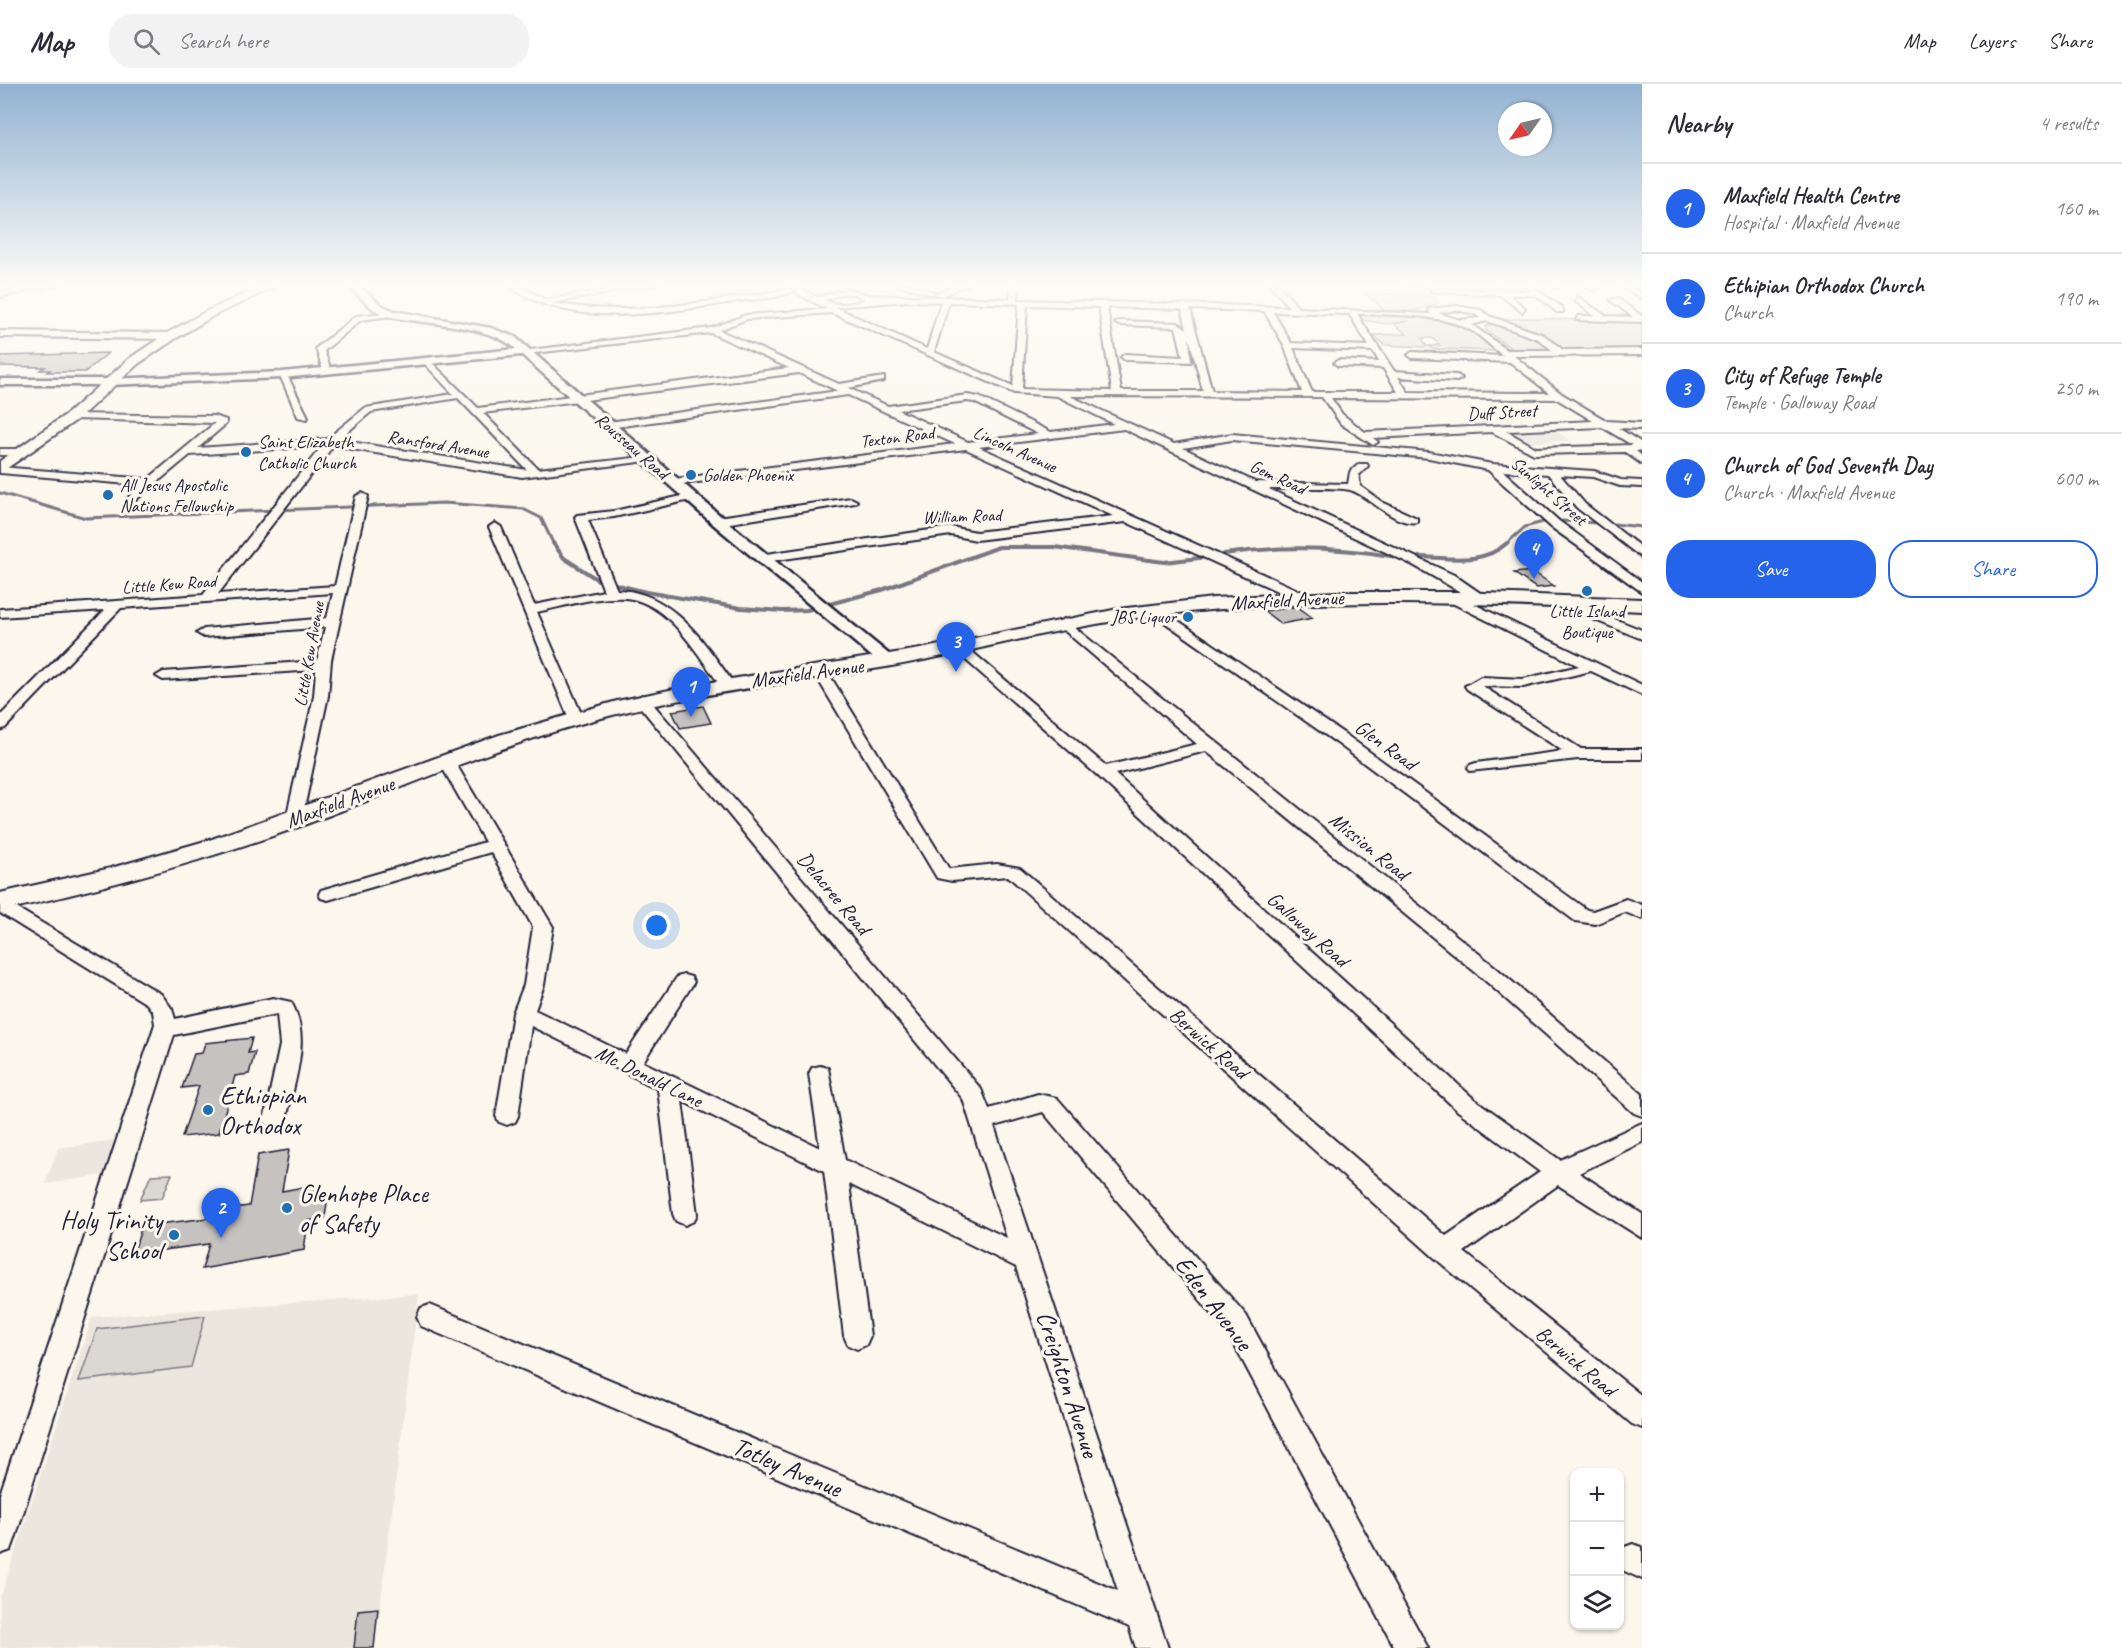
<!DOCTYPE html>
<meta charset="utf-8">
<style>
:root{--surface:#fff;--page:#f2f2f3;--text:#2b2b33;--muted:#7c7c81;--line:#e1e1e2;--accent:#2563eb}
body{margin:0;font-family:Caveat,sans-serif;background:var(--page);color:var(--text)}
.controls{position:absolute;right:18px;bottom:18px;display:grid;overflow:hidden;border-radius:12px;box-shadow:0 2px 4px #0004}
.controls button{width:54px;height:54px;display:grid;place-items:center;padding:0;border:0;border-bottom:2px solid var(--line);background:var(--surface);color:var(--text);font:30px sans-serif}
.compass{position:absolute;left:1498px;top:18px;width:54px;height:54px;border-radius:50%;background:var(--surface);box-shadow:0 2px 4px #0004;rotate:236deg}
.you{position:absolute;left:657px;top:842px;width:21px;height:21px;margin:-15px;border:4px solid #fff;border-radius:50%;background:#1a73e8;box-shadow:0 0 0 9px #1a73e833}
.badge{display:grid;place-items:center;width:39px;height:39px;border-radius:50%;background:var(--accent);color:#fff;font-size:20px;font-weight:700}
.pin{position:absolute;translate:-50% -50px;filter:drop-shadow(0 2px 3px #0008)}
.pin::after{content:'';position:absolute;top:32px;width:21px;height:18px;background:inherit;clip-path:polygon(0 0,100% 0,50% 100%)}
.list{margin:0;padding:0;list-style:none}
h2{display:flex;justify-content:space-between;align-items:center;height:78px;margin:0;padding:0 24px;font-size:26px}
h2 small{font-size:20px;font-weight:400;color:var(--muted)}
.list li{display:grid;grid-template-columns:39px 1fr auto;gap:18px;align-items:center;box-sizing:border-box;height:90px;padding:0 24px;border-top:2px solid var(--line)}
.list b{display:block;font-size:22px;white-space:nowrap}
.list p{margin:0;font-size:20px;white-space:nowrap;color:var(--muted)}
.list em{font-size:20px;font-style:normal;color:var(--muted)}
.actions{display:flex;gap:12px;padding:18px 24px}
.actions a{flex:1;padding:14px 0;border:2px solid var(--accent);border-radius:24px;text-align:center;font-size:21px;color:var(--accent)}
.actions .main{background:var(--accent);color:#fff}
.icon{flex:none;width:33px;height:33px;fill:none;stroke:currentColor;stroke-width:2;stroke-linecap:round;stroke-linejoin:round}
.map{position:relative;flex:none;width:1642px;height:1564px;overflow:hidden}
header{display:flex;align-items:center;gap:36px;box-sizing:border-box;height:84px;padding:0 30px;background:var(--surface);border-bottom:2px solid var(--line)}
header strong{font-size:28px}
nav{display:flex;gap:33px;margin-inline-start:auto;font-size:21px}
.search{width:420px;height:54px;background:var(--page);display:flex;align-items:center;gap:15px;box-sizing:border-box;padding:0 21px;border-radius:24px;color:var(--muted);font-size:22px}
main{display:flex}
aside{flex:1;background:var(--surface)}
.map>svg:first-child{display:block}
.built{fill:#ebe7df}
.green{fill:#dbd8d3;stroke:#7e7d87;stroke-width:1.5}
.lines{fill:none;stroke-linecap:round;stroke-linejoin:round}
.stream-far1{stroke:#787681;stroke-width:3}
.stream{stroke:#787681;stroke-width:4}
.building{fill:#c6c2c0;stroke:#22223b;stroke-width:1.5}
.minor-casing{stroke:#22223b;stroke-width:4}
.tertiary-casing{stroke:#22223b;stroke-width:5}
.secondary-casing{stroke:#22223b;stroke-width:4}
.minor{fill:#fbf7ec;fill-rule:evenodd}
.tertiary{fill:#fbf7ec;fill-rule:evenodd}
.secondary{fill:#fbf7ec;fill-rule:evenodd}
.poi-dot{fill:#1f6fb2;stroke:#fbf7ec;stroke-width:2}
.labels{text-anchor:middle;dominant-baseline:central;stroke-width:6;stroke-linejoin:round;paint-order:stroke}
.far-street-label{font-size:18px;fill:#22223b;stroke:#fbf7ec}
.far-poi-label{font-size:18px;fill:#22223b;stroke:#fbf7ec;text-anchor:start}
.street-label{font-size:21px;fill:#22223b;stroke:#fbf7ec}
.near-poi-label{font-size:26px;fill:#22223b;stroke:#fbf7ec;text-anchor:start}
.near-street-label{font-size:26px;fill:#22223b;stroke:#fbf7ec}
</style>
<header>
<strong>Map</strong>
<div class="search"><svg class="icon" aria-label="search" viewBox="0 0 24 24"><circle cx="10" cy="10" r="6"/><path d="M15 15l6 6"/></svg>Search here</div>
<nav><a>Map</a><a>Layers</a><a>Share</a></nav>
</header>
<main>
<div class="map">
<svg width="1642" height="1564" viewBox="0 0 1642 1564">
<rect width="100%" height="100%" fill="#fbf7ec"/>
<filter id="ink" filterUnits="userSpaceOnUse"><feTurbulence type="fractalNoise" baseFrequency=".0167" numOctaves="2"/><feDisplacementMap in="SourceGraphic" scale="12" xChannelSelector="R" yChannelSelector="G"/><feConvolveMatrix kernelMatrix="1 2 1 2 8 2 1 2 1" color-interpolation-filters="sRGB"/></filter>
<g filter="url(#ink)">
<g class="built">
<path d="M 1551,344 L 1572,357 L 1519,358 L 1499,345 Z"/>
<path d="M 116,1056 L 104,1091 L 45,1100 L 58,1064 Z"/>
<path d="M 419,1210 L 375,1564 L 0,1564 L 0,1515 L 92,1233 Z"/>
</g>
<g class="green">
<path d="M 1365,209 L 1432,212 L 1437,218 L 1436,221 L 1412,227 L 1385,227 Z"/>
<path d="M 1357,229 C 1391,229 1430,227 1462,242 C 1476,248 1488,258 1500,267 L 1433,265 L 1429,262 L 1440,261 L 1432,254 L 1422,254 L 1427,263 L 1384,261 L 1374,251 L 1407,250 L 1394,240 L 1409,237 L 1387,240 L 1362,236 Z"/>
<path d="M 1521,234 L 1642,238 L 1642,269 L 1515,267 L 1486,246 L 1486,242 L 1502,236 Z"/>
<path d="M 172,1090 L 162,1114 L 140,1116 L 151,1091 Z"/>
<path d="M 205,1232 L 191,1283 L 79,1297 L 97,1245 Z"/>
</g>
<g class="lines">
<g class="stream-far1">
<path d="M 0,409 L 86,434 L 444,419 L 523,425 L 541,434 L 554,461"/>
<path d="M 1562,437 L 1597,439"/>
<path d="M 1614,440 L 1642,443"/>
<path d="M 1505,461 L 1525,443 L 1543,438"/>
</g>
<g class="stream">
<path d="M 553,459 L 564,474 L 598,496 L 646,508 L 741,524 L 782,527 L 807,526 L 882,506 L 999,463 L 1054,463 L 1164,478 L 1208,473"/>
<path d="M 1224,470 C 1282,461 1339,463 1397,473"/>
<path d="M 1419,473 C 1450,474 1483,481 1507,459"/>
</g>
</g>
<g class="building">
<path d="M 108,269 L 85,288 L 47,288 L 50,286 L 40,286 L 45,283 L 0,282 L 0,272 Z"/>
<path d="M 1532,487 L 1554,502 L 1536,504 L 1514,489 Z"/>
<path d="M 1298,523 L 1313,534 L 1281,540 L 1264,527 Z"/>
<path d="M 703,622 L 711,639 L 680,644 L 672,627 Z"/>
<path d="M 252,954 L 248,969 L 255,968 L 249,990 L 235,992 L 219,1049 L 182,1053 L 199,1002 L 182,1004 L 194,970 L 202,969 L 205,959 Z"/>
<path d="M 289,1066 L 282,1107 L 315,1101 L 313,1113 L 328,1111 L 325,1134 L 308,1137 L 304,1166 L 202,1185 L 209,1160 L 133,1170 L 142,1142 L 216,1133 L 217,1126 L 249,1122 L 258,1071 Z"/>
<path d="M 378,1524 L 374,1564 L 354,1564 L 358,1526 Z"/>
</g>
<g class="lines">
<defs>
<g id="minor">
<path d="M 45,200 L 62,200 L 0,213 L 0,209 Z"/>
<path d="M 507,200 L 517,200 L 546,216 L 639,200 L 658,200 L 553,219 C 631,234 711,217 789,205 L 793,207 C 780,215 755,215 739,217 C 670,228 566,248 507,200 Z"/>
<path d="M 895,200 L 909,200 L 935,208 L 931,210 Z"/>
<path d="M 958,200 L 969,200 L 942,212 L 935,210 Z"/>
<path d="M 1007,200 L 1019,202 L 1018,216 L 1289,223 L 1270,200 L 1278,200 L 1298,224 L 1430,230 L 1429,225 L 1456,222 L 1481,226 L 1489,232 L 1544,251 L 1563,266 L 1642,265 L 1642,271 L 1514,272 L 1562,310 L 1607,337 L 1642,339 L 1642,345 L 1618,344 L 1642,359 L 1642,366 L 1636,367 L 1642,372 L 1642,380 L 1625,368 L 1534,370 L 1492,348 L 1373,354 L 1378,358 L 1373,361 L 1341,340 L 1322,313 L 1070,312 L 1174,360 L 1232,350 L 1429,368 L 1492,380 L 1594,387 L 1621,396 L 1642,397 L 1642,403 L 1620,402 L 1593,393 L 1560,391 L 1585,420 L 1642,464 L 1642,474 L 1577,424 L 1548,390 L 1503,387 L 1559,437 L 1642,498 L 1642,508 L 1551,443 L 1488,386 L 1429,374 L 1232,356 L 1183,364 L 1255,398 L 1348,400 L 1350,388 L 1359,380 L 1367,380 L 1368,382 L 1359,391 L 1360,402 L 1382,418 L 1417,434 L 1417,438 C 1395,443 1367,410 1350,406 C 1330,402 1291,405 1269,405 L 1454,491 L 1483,511 L 1483,517 L 1478,518 L 1413,481 L 1124,345 L 979,363 L 1309,511 L 1309,517 L 1299,517 L 1126,438 L 976,456 L 951,451 L 763,478 L 757,474 L 759,471 L 951,443 L 976,448 L 1113,432 L 966,365 L 674,401 L 668,398 L 674,395 L 955,360 L 848,311 L 608,344 L 603,341 L 608,338 L 838,307 L 799,289 L 483,329 L 538,385 L 651,372 L 652,374 L 647,377 L 522,393 L 333,362 L 218,510 L 335,502 L 356,412 L 362,409 L 368,412 L 331,576 L 328,612 L 301,739 L 289,739 L 286,735 L 314,612 L 316,586 L 163,596 L 156,592 L 163,588 L 317,577 L 325,543 L 204,553 L 197,549 L 204,545 L 327,534 L 333,509 L 121,524 L 5,644 L 0,646 L 0,632 L 105,526 L 0,533 L 0,525 L 203,511 L 322,362 L 190,371 L 132,419 L 126,416 L 140,401 L 0,389 L 0,383 L 148,395 L 215,339 L 73,335 L 70,334 L 70,330 L 214,332 L 226,336 L 226,340 L 198,364 L 327,355 L 365,324 L 453,310 L 424,279 L 424,275 L 427,274 L 478,324 L 789,284 L 711,249 L 526,270 L 522,267 L 711,244 L 746,231 L 827,225 L 796,209 L 799,205 L 818,213 L 848,205 L 869,211 L 1010,215 L 1011,203 ZM 841,210 L 854,210 L 865,215 C 855,220 834,222 825,216 ZM 909,217 L 941,218 L 927,265 L 835,223 ZM 949,218 L 1019,220 L 1013,302 L 934,268 ZM 1027,221 L 1099,223 L 1112,307 L 1022,305 ZM 1107,223 L 1182,225 L 1187,245 L 1178,239 L 1119,237 L 1115,239 L 1119,241 L 1176,243 L 1183,273 L 1125,270 L 1121,273 L 1125,276 L 1191,278 L 1189,253 L 1203,307 L 1121,307 ZM 1190,225 L 1264,227 L 1284,261 L 1302,308 L 1212,307 ZM 1456,226 L 1475,230 L 1480,234 L 1460,236 L 1438,229 ZM 1273,228 L 1349,230 L 1369,262 L 1291,259 ZM 832,229 L 1014,309 L 1057,312 L 1114,340 L 1051,348 L 979,313 L 967,311 L 888,322 L 848,304 L 884,297 L 884,293 L 839,300 L 719,246 L 747,235 ZM 1357,230 C 1393,231 1442,229 1474,248 C 1484,255 1494,265 1503,272 L 1412,268 L 1408,271 L 1412,274 L 1510,278 L 1549,309 L 1408,308 L 1398,293 L 1457,297 L 1462,294 L 1457,291 L 1394,287 ZM 1487,237 L 1538,255 L 1552,266 L 1507,266 L 1472,241 ZM 1293,264 L 1373,267 L 1379,278 L 1338,276 L 1334,279 L 1338,282 L 1383,284 L 1398,308 L 1312,308 ZM 458,314 L 527,386 L 338,356 L 371,328 ZM 1331,314 L 1557,315 L 1593,337 L 1365,348 L 1342,330 ZM 967,317 L 974,318 L 1038,350 L 968,358 L 898,326 ZM 1602,343 L 1632,361 L 1536,364 L 1506,347 Z"/>
<path d="M 1391,200 L 1429,200 L 1430,201 L 1426,203 Z"/>
<path d="M 1551,200 L 1559,200 L 1561,202 L 1557,204 Z"/>
<path d="M 1585,200 L 1594,200 L 1599,204 L 1592,206 Z"/>
<path d="M 1617,200 L 1627,200 L 1642,210 L 1642,215 Z"/>
<path d="M 1530,201 L 1563,224 L 1563,228 L 1557,228 L 1536,211 L 1509,211 L 1525,224 L 1522,228 L 1500,211 L 1430,207 L 1434,205 L 1495,206 L 1498,203 L 1504,206 L 1530,207 L 1526,203 Z"/>
<path d="M 1578,213 L 1606,232 L 1633,233 L 1610,216 L 1617,214 L 1642,232 L 1642,238 L 1576,236 L 1579,232 L 1595,232 L 1575,217 Z"/>
<path d="M 394,228 L 391,232 L 361,236 L 324,267 L 332,288 L 324,290 L 316,264 L 356,232 Z"/>
<path d="M 0,247 L 171,249 L 175,252 L 171,255 L 0,253 Z"/>
<path d="M 279,289 L 287,291 L 308,333 L 307,335 L 298,333 Z"/>
<path d="M 0,365 L 24,365 L 29,368 L 24,371 L 0,371 Z"/>
<path d="M 691,410 L 697,413 L 695,415 L 614,433 L 588,436 L 617,506 C 672,507 705,559 734,600 L 727,604 L 722,603 C 697,571 670,518 625,514 C 596,512 566,522 537,528 L 583,634 L 575,639 L 570,637 L 489,443 L 495,439 L 501,443 L 534,521 L 604,507 L 575,433 L 577,431 L 614,427 Z"/>
<path d="M 851,414 L 857,417 L 855,419 L 718,441 L 712,437 L 718,433 Z"/>
<path d="M 1455,511 L 1642,601 L 1642,611 L 1591,587 L 1523,603 L 1482,602 L 1581,665 L 1642,665 L 1642,675 L 1578,675 L 1470,687 L 1468,684 L 1470,681 L 1476,679 L 1563,667 L 1467,605 L 1465,602 L 1481,593 L 1523,595 L 1579,582 L 1450,518 L 1450,512 Z"/>
<path d="M 1560,513 L 1642,546 L 1642,555 L 1555,520 L 1553,517 Z"/>
<path d="M 1155,521 L 1349,653 L 1587,826 L 1593,827 L 1626,815 L 1642,821 L 1642,835 L 1625,828 L 1595,840 L 1575,837 L 1337,659 L 1150,528 L 1150,522 Z"/>
<path d="M 1064,535 L 1494,882 L 1642,1010 L 1642,1032 L 1634,1029 L 1480,892 L 1206,667 L 1115,690 L 1474,1015 L 1560,1076 L 1642,1039 L 1642,1058 L 1579,1089 L 1642,1130 L 1642,1154 L 1558,1101 L 1464,1168 L 1642,1312 L 1642,1344 L 1632,1340 L 1436,1175 L 1008,792 L 952,797 L 937,794 L 813,587 L 820,583 L 827,587 L 949,785 L 997,780 L 1020,784 L 1446,1152 L 1540,1088 L 1458,1027 L 1097,691 L 951,563 L 958,559 L 963,560 L 1106,682 L 1197,660 L 1059,542 L 1057,539 Z"/>
<path d="M 642,611 L 647,613 L 981,1005 L 989,1025 L 1038,1010 L 1057,1014 L 1246,1231 L 1428,1564 L 1395,1564 L 1228,1249 L 1043,1028 L 994,1042 L 1168,1564 L 1136,1564 L 1129,1543 L 421,1242 L 417,1233 L 421,1224 L 430,1221 L 1118,1507 L 1016,1183 L 849,1100 L 870,1252 L 866,1261 L 857,1265 L 848,1261 L 844,1252 L 824,1087 L 682,1017 L 697,1130 L 694,1137 L 685,1141 L 676,1137 L 673,1130 L 658,1005 L 531,942 L 518,1032 L 515,1038 L 507,1041 L 499,1038 L 496,1032 L 513,929 L 524,901 L 533,843 L 491,768 L 328,816 L 321,814 L 319,810 L 321,806 L 485,758 L 439,678 L 447,673 L 453,675 L 553,843 L 544,901 L 535,926 L 626,970 L 677,893 L 684,891 L 691,893 L 694,898 L 643,978 L 820,1064 L 809,990 L 812,984 L 820,982 L 828,984 L 845,1076 L 1007,1154 L 963,1015 L 637,619 L 634,616 Z"/>
<path d="M 0,814 L 161,910 L 172,925 L 175,935 L 273,914 L 291,918 C 312,954 294,998 286,1036 L 283,1042 L 275,1045 L 267,1042 L 264,1036 L 280,961 L 277,930 L 174,951 L 15,1455 L 11,1466 L 0,1470 L 0,1410 L 155,940 L 153,928 L 147,920 L 0,829 Z"/>
<path d="M 1633,1460 L 1642,1463 L 1642,1495 L 1622,1486 L 1620,1479 L 1622,1464 Z"/>
</g>
<path id="tertiary" d="M 346,200 L 357,200 L 381,221 L 394,227 L 491,244 L 515,253 L 723,434 L 897,577 L 888,582 L 882,581 L 713,440 L 522,271 L 282,294 L 109,301 L 0,301 L 0,295 L 109,295 L 282,288 L 516,265 C 487,239 425,241 387,232 L 373,225 Z"/>
<g id="secondary">
<path d="M 267,200 L 281,200 L 215,231 L 175,255 L 138,280 L 78,335 L 0,389 L 0,377 L 68,329 L 130,274 L 167,249 L 207,227 Z"/>
<path d="M 1336,508 L 1458,508 L 1642,515 L 1642,527 C 1479,519 1315,512 1152,532 C 1062,542 975,568 886,583 C 786,600 685,610 587,638 C 489,665 396,707 301,742 C 203,777 102,805 0,827 L 0,809 L 111,784 L 212,755 L 499,651 L 617,617 L 693,601 L 920,565 L 1118,525 L 1213,514 Z"/>
</g>
</defs>
<use href="#minor" class="minor-casing"/>
<use href="#tertiary" class="tertiary-casing"/>
<use href="#secondary" class="secondary-casing"/>
<use href="#minor" class="minor"/>
<use href="#tertiary" class="tertiary"/>
<use href="#secondary" class="secondary"/>
</g>
</g>
<linearGradient id="sky" x2="0" y2="1"><stop stop-color="#92b2d2"/><stop offset="0.48" stop-color="#fdfbf6"/><stop offset="1" stop-color="#fdfbf6" stop-opacity="0"/></linearGradient>
<rect width="1642" height="419" fill="url(#sky)"/>
<g class="poi-dot">
<circle cx="246" cy="368" r="6"/>
<circle cx="691" cy="391" r="6"/>
<circle cx="108" cy="411" r="6"/>
<circle cx="1587" cy="507" r="6"/>
<circle cx="1188" cy="533" r="6"/>
<circle cx="208" cy="1026" r="6"/>
<circle cx="287" cy="1124" r="6"/>
<circle cx="174" cy="1151" r="6"/>
</g>
<g class="labels">
<g class="far-street-label">
<text transform="translate(1502 328) rotate(-3)">Duff Street</text>
<text transform="translate(897 353) rotate(-7)">Texton Road</text>
<text transform="translate(438 360) rotate(9)">Ransford Avenue</text>
<text transform="translate(632 362) rotate(41)">Rousseau Road</text>
<text transform="translate(1015 365) rotate(24)">Lincoln Avenue</text>
<text transform="translate(1278 393) rotate(25)">Gem Road</text>
<text transform="translate(1549 407) rotate(41)">Sunlight Street</text>
<text transform="translate(962 432) rotate(-2)">William Road</text>
<text transform="translate(169 500) rotate(-4)">Little Kew Road</text>
<text transform="translate(309 570) rotate(-80)">Little Kew Avenue</text>
</g>
<g class="far-poi-label">
<text x="258" y="358">Saint Elizabeth<tspan x="258" dy="21">Catholic Church</tspan></text>
<text x="703" y="391">Golden Phoenix</text>
<text x="120" y="401">All Jesus Apostolic<tspan x="120" dy="21">Nations Fellowship</tspan></text>
<text x="1587" y="527" text-anchor="middle">Little Island<tspan x="1587" dy="21">Boutique</tspan></text>
<text x="1176" y="533" text-anchor="end">JBS Liquor</text>
</g>
<g class="street-label">
<text transform="translate(1287 516) rotate(-3)">Maxfield Avenue</text>
<text transform="translate(807 589) rotate(-8)">Maxfield Avenue</text>
<text transform="translate(1386 661) rotate(36)">Glen Road</text>
<text transform="translate(340 718) rotate(-20)">Maxfield Avenue</text>
<text transform="translate(1369 762) rotate(39)">Mission Road</text>
<text transform="translate(834 809) rotate(50)">Delacree Road</text>
<text transform="translate(1308 845) rotate(42)">Galloway Road</text>
<text transform="translate(1209 959) rotate(41)">Berwick Road</text>
<text transform="translate(649 992) rotate(26)">Mc Donald Lane</text>
<text transform="translate(1576 1277) rotate(40)">Berwick Road</text>
</g>
<g class="near-poi-label">
<text x="220" y="1011">Ethiopian<tspan x="220" dy="30">Orthodox</tspan></text>
<text x="299" y="1109">Glenhope Place<tspan x="299" dy="30">of Safety</tspan></text>
<text x="162" y="1136" text-anchor="end">Holy Trinity<tspan x="162" dy="30">School</tspan></text>
</g>
<g class="near-street-label">
<text transform="translate(1214 1219) rotate(53)">Eden Avenue</text>
<text transform="translate(1068 1300) rotate(72)">Creighton Avenue</text>
<text transform="translate(787 1383) rotate(23)">Totley Avenue</text>
</g>
</g>
</svg>
<div class="controls">
<button>+</button>
<button>−</button>
<button><svg class="icon" aria-label="layers" viewBox="0 0 24 24"><path d="M12 4l9 5-9 5-9-5zM3 14l9 5 9-5"/></svg></button>
</div>
<svg class="compass" viewBox="-18 -18 36 36"><path d="M0-13l5 13h-10z" fill="#e53935"/><path d="M0 13l5-13h-10z" fill="#7c7c81"/></svg>
<div class="you"></div>
<div class="pin badge" style="left:691px;top:633px">1</div>
<div class="pin badge" style="left:221px;top:1154px">2</div>
<div class="pin badge" style="left:956px;top:588px">3</div>
<div class="pin badge" style="left:1534px;top:495px">4</div>
</div>
<aside>
<h2>Nearby<small>4 results</small></h2>
<ul class="list">
<li><span class="badge">1</span><div><b>Maxfield Health Centre</b><p>Hospital · Maxfield Avenue</p></div><em>160 m</em></li>
<li><span class="badge">2</span><div><b>Ethipian Orthodox Church</b><p>Church</p></div><em>190 m</em></li>
<li><span class="badge">3</span><div><b>City of Refuge Temple</b><p>Temple · Galloway Road</p></div><em>250 m</em></li>
<li><span class="badge">4</span><div><b>Church of God Seventh Day</b><p>Church · Maxfield Avenue</p></div><em>600 m</em></li>
</ul>
<div class="actions"><a class="main">Save</a><a>Share</a></div>
</aside>
</main>
